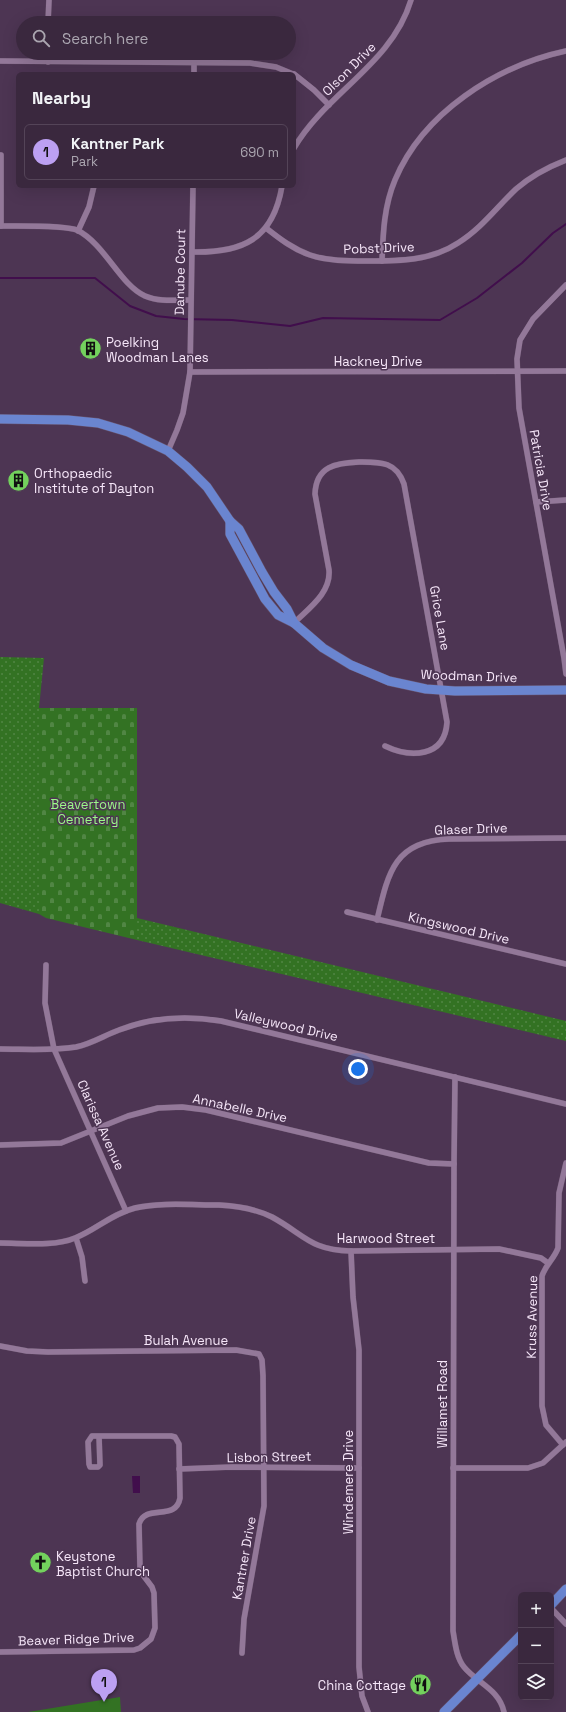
<!DOCTYPE html>
<meta charset="utf-8">
<style>
:root{--surface:#3a283e;--page:#413045;--text:#f1f3f6;--muted:#aba6b0;--line:#544458;--accent:#bca0f2}
body{margin:0;font-family:"Space Grotesk",sans-serif;background:var(--page);color:var(--text)}
.controls{position:absolute;right:12px;bottom:12px;display:grid;overflow:hidden;border-radius:6px;box-shadow:0 4px 16px #0002}
.controls button{width:36px;height:36px;display:grid;place-items:center;padding:0;border:0;border-bottom:1px solid var(--line);background:var(--surface);color:var(--text);font:20px sans-serif}
.you{position:absolute;left:358px;top:1069px;width:14px;height:14px;margin:-10px;border:3px solid #fff;border-radius:50%;background:#1a73e8;box-shadow:0 0 0 6px #1a73e833}
.badge{display:grid;place-items:center;width:26px;height:26px;border-radius:50%;background:var(--accent);color:#111;font-size:13px;font-weight:700}
.pin{position:absolute;translate:-50% -33px;filter:drop-shadow(0 1px 2px #0008)}
.pin::after{content:'';position:absolute;top:21px;width:14px;height:12px;background:inherit;clip-path:polygon(0 0,100% 0,50% 100%)}
.list{margin:0;padding:0;list-style:none}
h2{display:flex;justify-content:space-between;align-items:center;height:52px;margin:0;padding:0 16px;font-size:17px}
h2 small{font-size:13px;font-weight:400;color:var(--muted)}
.list li{display:grid;grid-template-columns:26px 1fr auto;gap:12px;align-items:center;box-sizing:border-box;height:56px;margin:0 8px 8px;padding:0 8px;border:1px solid var(--line);border-radius:6px}
.list b{display:block;font-size:15px;white-space:nowrap}
.list p{margin:0;font-size:13px;white-space:nowrap;color:var(--muted)}
.list em{font-size:13px;font-style:normal;color:var(--muted)}
.icon{flex:none;width:22px;height:22px;fill:none;stroke:currentColor;stroke-width:2;stroke-linecap:round;stroke-linejoin:round}
.map{position:relative;flex:none;width:566px;height:1712px;overflow:hidden}
.search{position:absolute;background:var(--surface);box-shadow:0 4px 16px #0002;left:16px;top:16px;width:280px;height:44px;display:flex;align-items:center;gap:10px;box-sizing:border-box;padding:0 14px;border-radius:22px;color:var(--muted);font-size:15px}
.panel{position:absolute;background:var(--surface);box-shadow:0 4px 16px #0002;left:16px;top:72px;width:280px;height:116px;border-radius:6px}
.map>svg:first-child{display:block}
.grass{fill:url(#grass-dots)}
.cemetery{fill:url(#cemetery-stones)}
.park{fill:#337223}
.water{fill:#410e4c}
.lines{fill:none;stroke-linecap:round;stroke-linejoin:round}
.stream{stroke:#410e4c;stroke-width:2}
.minor-casing{stroke:#66516a;stroke-width:6}
.primary-casing{stroke:#66516a;stroke-width:10}
.minor{stroke:#937899;stroke-width:5.5}
.primary{stroke:#6a85d0;stroke-width:9}
.labels{text-anchor:middle;dominant-baseline:central;stroke-width:3;stroke-linejoin:round;paint-order:stroke}
.street-label{font-size:13px;fill:#f6e6f9;stroke:#4d3553}
.poi-label{font-size:13px;fill:#f6e6f9;stroke:#4d3553;text-anchor:start}
.park-label{font-size:13px;fill:#9cf988;stroke:#4d3553}
</style>
<div class="map">
<svg width="566" height="1712" viewBox="0 0 566 1712">
<defs>
<pattern id="grass-dots" width="8" height="8" patternUnits="userSpaceOnUse"><rect width="8" height="8" fill="#337223"/><path d="M2 2h.1M6 6h.1" fill="none" stroke="#518644" stroke-width="1.8" stroke-linecap="round"/></pattern>
<pattern id="cemetery-stones" width="16" height="16" patternUnits="userSpaceOnUse"><rect width="16" height="16" fill="#337223"/><path d="M2 7V4a2 2 0 0 1 4 0v3zM10 15v-3a2 2 0 0 1 4 0v3z" fill="#518644"/></pattern>
</defs>
<rect width="100%" height="100%" fill="#4d3553"/>
<g class="grass">
<path d="M 0,657 L 44,658 L 39,708 L 39,914 L 0,903 Z"/>
<path d="M 137,918 L 566,1021 L 566,1041 L 137,940 Z"/>
</g>
<path class="cemetery" d="M 39,708 L 137,708 L 137,940 L 46,918 L 39,914 Z"/>
<path class="park" d="M 120,1697 L 121,1712 L 28,1712 Z"/>
<path class="water" d="M 132,1476 L 140,1476 L 140,1493 L 133,1493 Z"/>
<g class="lines">
<path class="stream" d="M 0,278 L 95,278 L 130,306 L 156,316 L 184,319 L 232,320 L 290,326 L 323,318 L 440,320 L 477,298 L 522,263 L 553,233 L 566,224"/>
<defs>
<g id="minor">
<path d="M 48,23 L 49,0"/>
<path d="M 0,61 L 250,63 L 276,67 L 293,74"/>
<path d="M 48,62 L 48,53"/>
<path d="M 194,74 L 194,63"/>
<path d="M 294,74 L 314,90 L 329,105"/>
<path d="M 294,148 C 326,93 392,64 411,0"/>
<path d="M 0,226 C 16,226 65,225 77,230 C 105,244 120,285 145,296 C 159,302 175,300 190,300"/>
<path d="M 1,226 L 1,155"/>
<path d="M 266,228 C 280,239 293,249 310,255 C 328,261 347,261 367,261 C 399,261 431,261 458,243 C 481,229 497,207 516,189 C 531,176 548,167 566,160"/>
<path d="M 78,231 L 89,207 L 94,186"/>
<path d="M 192,252 C 242,253 273,240 282,186"/>
<path d="M 382,261 C 383,233 384,206 395,180 C 423,113 496,66 566,51"/>
<path d="M 566,285 L 533,319 L 520,340 L 517,359 L 519,408 L 564,658 L 566,674"/>
<path d="M 190,372 L 566,371"/>
<path d="M 168,451 L 177,430 L 183,413 L 190,372 L 193,186"/>
<path d="M 536,502 L 566,500"/>
<path d="M 294,623 C 309,608 331,593 329,570 L 315,494 C 316,466 336,463 359,462 C 380,462 396,461 404,484 L 447,722 C 445,758 410,758 385,746"/>
<path d="M 347,912 L 566,964"/>
<path d="M 377,920 C 388,873 394,841 449,839 L 566,838"/>
<path d="M 46,965 L 45,1003 L 54,1049 L 126,1211"/>
<path d="M 0,1049 C 25,1049 52,1051 76,1047 C 91,1044 105,1035 119,1030 C 152,1017 185,1015 221,1021 L 566,1104"/>
<path d="M 455,1077 L 454,1164 L 453,1631 C 455,1642 456,1657 464,1667 C 477,1683 499,1689 504,1712"/>
<path d="M 0,1145 L 61,1143 L 128,1116 L 158,1108 L 182,1107 L 206,1110 L 429,1163 L 454,1164"/>
<path d="M 76,1238 L 82,1257 L 85,1281"/>
<path d="M 0,1243 C 23,1243 54,1247 75,1238 C 96,1230 111,1214 135,1208 C 160,1202 193,1205 219,1205 C 238,1206 256,1209 272,1217 C 305,1235 310,1250 351,1251 L 499,1249 L 541,1258 L 548,1263"/>
<path d="M 351,1251 L 353,1297 L 359,1350 L 359,1667 L 362,1696 L 368,1712"/>
<path d="M 0,1346 L 27,1351 L 48,1352 L 236,1350 L 259,1354 L 262,1360 L 263,1376 L 264,1506 L 244,1619 L 242,1653"/>
<path d="M 563,1445 L 546,1425 L 542,1406 L 542,1276 C 546,1264 554,1259 558,1248 L 559,1193 L 566,1163"/>
<path d="M 453,1468 L 528,1468 L 543,1463 L 566,1442"/>
<path d="M 179,1469 L 232,1467 L 359,1468"/>
<path d="M 551,1608 L 566,1624"/>
<path d="M 0,1652 L 134,1650 L 140,1648 L 151,1639 L 155,1628 L 154,1593 L 152,1587 L 143,1575 L 140,1568 L 139,1524 C 145,1503 176,1522 180,1498 L 179,1444 L 175,1437 L 171,1436 L 92,1436 L 88,1442 L 89,1464 L 90,1467 L 98,1467 L 100,1465 L 99,1436"/>
</g>
<g id="primary">
<path d="M 0,419 L 68,420 L 98,423 L 128,432 L 168,451 L 187,467 L 207,487 L 230,521 L 239,529 L 262,572 L 274,592 L 287,609 L 294,623 L 323,648 L 351,665 L 389,681 L 426,689 L 455,691 L 566,690"/>
<path d="M 230,521 L 230,534 L 265,599 L 278,615 L 294,623"/>
<path d="M 551,1605 L 566,1589"/>
<path d="M 444,1712 L 521,1635"/>
</g>
</defs>
<use href="#minor" class="minor-casing"/>
<use href="#primary" class="primary-casing"/>
<use href="#minor" class="minor"/>
<use href="#primary" class="primary"/>
</g>
<defs>
<symbol id="building-disc" viewBox="-11 -11 22 22"><circle r="9.5" fill="#73d25d" stroke="#4d3553"/><path d="M-4-6H4V6H1V3H-1V6H-4ZM-2.5-4.3h1.7v1.8h-1.7ZM.8-4.3h1.7v1.8H.8ZM-2.5-1h1.7V.8h-1.7ZM.8-1h1.7V.8H.8Z" fill="#111"/></symbol>
<symbol id="church-disc" viewBox="-11 -11 22 22"><circle r="9.5" fill="#73d25d" stroke="#4d3553"/><path d="M-1.2-6h2.4v3.5h3.3v2.4h-3.3V6h-2.4V-.1h-3.3v-2.4h3.3Z" fill="#111"/></symbol>
<symbol id="restaurant-disc" viewBox="-11 -11 22 22"><circle r="9.5" fill="#73d25d" stroke="#4d3553"/><path d="M-5-6h1v4h1v-4h1v4h1v-4h1v5L-1.5 .5V6h-2V.5L-5-1ZM5-6V6H3V1.5H1.5Q1.5-4 5-6Z" fill="#111"/></symbol>
</defs>
<g fill-rule="evenodd">
<use href="#building-disc" x="78" y="336" width="25" height="25"/>
<use href="#building-disc" x="6" y="468" width="25" height="25"/>
<use href="#church-disc" x="28" y="1550" width="25" height="25"/>
<use href="#restaurant-disc" x="408" y="1672" width="25" height="25"/>
</g>
<g class="labels">
<g class="street-label">
<text transform="translate(349 69) rotate(-45)">Olson Drive</text>
<text transform="translate(379 248) rotate(-2)">Pobst Drive</text>
<text transform="translate(180 272) rotate(-89)">Danube Court</text>
<text x="378" y="361">Hackney Drive</text>
<text transform="translate(541 470) rotate(80)">Patricia Drive</text>
<text transform="translate(440 618) rotate(80)">Grice Lane</text>
<text transform="translate(469 676) rotate(2)">Woodman Drive</text>
<text transform="translate(471 829) rotate(-2)">Glaser Drive</text>
<text transform="translate(459 928) rotate(13)">Kingswood Drive</text>
<text transform="translate(286 1025) rotate(13)">Valleywood Drive</text>
<text transform="translate(240 1108) rotate(12)">Annabelle Drive</text>
<text transform="translate(101 1125) rotate(66)">Clarissa Avenue</text>
<text x="386" y="1238">Harwood Street</text>
<text transform="translate(532 1317) rotate(-89)">Kruss Avenue</text>
<text x="186" y="1340">Bulah Avenue</text>
<text transform="translate(442 1404) rotate(-90)">Willamet Road</text>
<text transform="translate(269 1457) rotate(-1)">Lisbon Street</text>
<text transform="translate(348 1482) rotate(-90)">Windemere Drive</text>
<text transform="translate(244 1558) rotate(-80)">Kantner Drive</text>
<text transform="translate(76 1639) rotate(-2)">Beaver Ridge Drive</text>
</g>
<g class="poi-label">
<text x="106" y="342">Poelking<tspan x="106" dy="15">Woodman Lanes</tspan></text>
<text x="34" y="473">Orthopaedic<tspan x="34" dy="15">Institute of Dayton</tspan></text>
<text x="56" y="1556">Keystone<tspan x="56" dy="15">Baptist Church</tspan></text>
<text x="406" y="1685" text-anchor="end">China Cottage</text>
</g>
<g class="park-label">
<text x="88" y="804">Beavertown<tspan x="88" dy="15">Cemetery</tspan></text>
</g>
</g>
</svg>
<div class="controls">
<button>+</button>
<button>−</button>
<button><svg class="icon" aria-label="layers" viewBox="0 0 24 24"><path d="M12 4l9 5-9 5-9-5zM3 14l9 5 9-5"/></svg></button>
</div>
<div class="you"></div>
<div class="pin badge" style="left:104px;top:1702px">1</div>
<div class="search"><svg class="icon" aria-label="search" viewBox="0 0 24 24"><circle cx="10" cy="10" r="6"/><path d="M15 15l6 6"/></svg>Search here</div>
<section class="panel">
<h2>Nearby<small></small></h2>
<ul class="list">
<li><span class="badge">1</span><div><b>Kantner Park</b><p>Park</p></div><em>690 m</em></li>
</ul>
</section>
</div>
